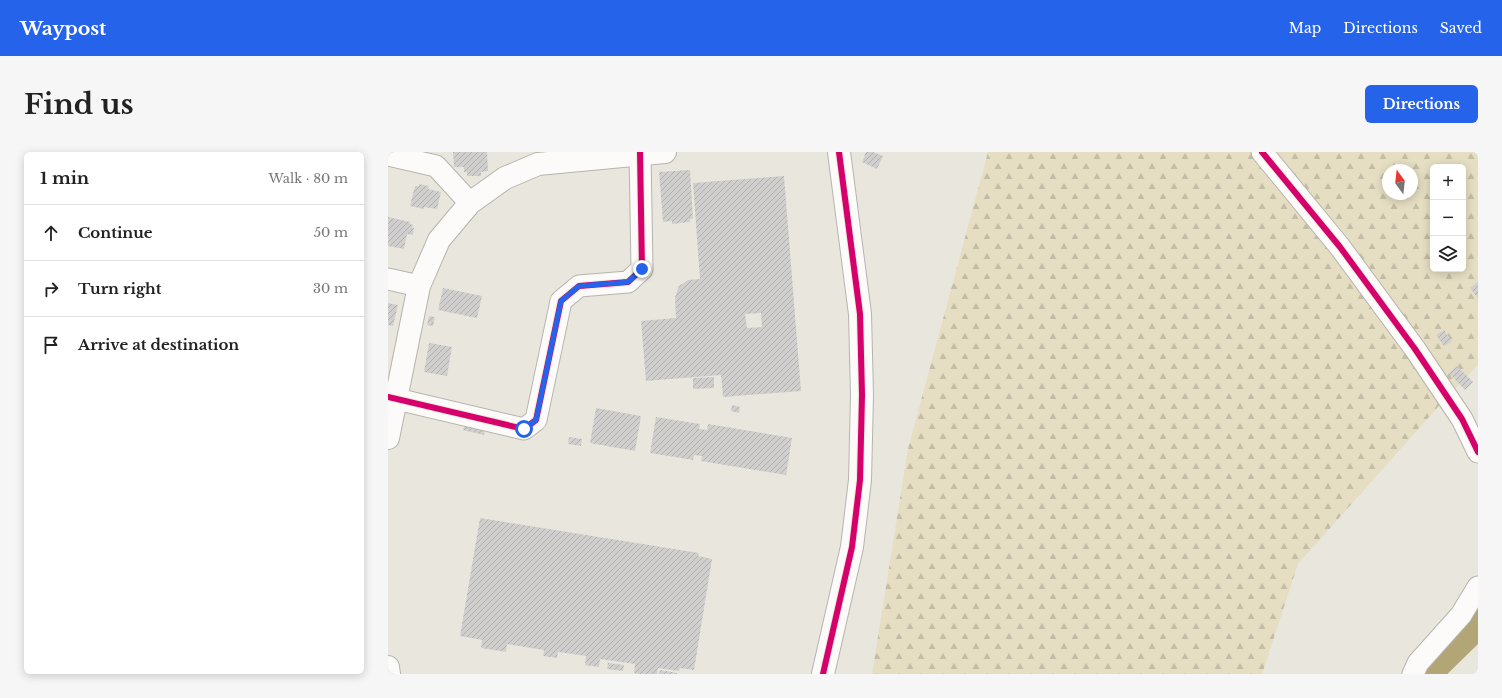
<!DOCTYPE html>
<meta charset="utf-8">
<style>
:root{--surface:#fff;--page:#f6f6f6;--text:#222;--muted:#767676;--line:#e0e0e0;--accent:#2563eb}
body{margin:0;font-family:"Libre Baskerville",serif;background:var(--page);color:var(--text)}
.controls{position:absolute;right:12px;top:12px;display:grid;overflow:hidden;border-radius:6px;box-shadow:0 2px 10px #0003}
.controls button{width:36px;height:36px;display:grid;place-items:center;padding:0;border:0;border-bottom:1px solid var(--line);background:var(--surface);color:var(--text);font:20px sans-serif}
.compass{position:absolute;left:994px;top:12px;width:36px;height:36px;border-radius:50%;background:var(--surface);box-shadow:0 2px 10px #0003;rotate:345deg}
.stop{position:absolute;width:12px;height:12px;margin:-9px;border:3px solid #2563eb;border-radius:50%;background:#fff}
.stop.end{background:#2563eb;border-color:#fff;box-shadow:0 1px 4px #0008}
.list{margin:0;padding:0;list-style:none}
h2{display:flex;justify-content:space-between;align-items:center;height:52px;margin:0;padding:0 16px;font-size:17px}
h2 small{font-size:13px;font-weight:400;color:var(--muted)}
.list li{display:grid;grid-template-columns:26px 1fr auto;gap:12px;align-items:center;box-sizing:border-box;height:56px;padding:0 16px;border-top:1px solid var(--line)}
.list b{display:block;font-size:15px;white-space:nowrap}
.list em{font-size:13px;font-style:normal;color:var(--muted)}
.icon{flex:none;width:22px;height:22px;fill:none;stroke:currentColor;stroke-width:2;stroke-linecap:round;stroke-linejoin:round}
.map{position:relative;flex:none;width:1090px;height:522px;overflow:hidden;border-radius:6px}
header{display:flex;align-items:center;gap:24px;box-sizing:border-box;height:56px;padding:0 20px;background:var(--accent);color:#fff}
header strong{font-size:19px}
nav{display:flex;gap:22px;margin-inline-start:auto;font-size:14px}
.intro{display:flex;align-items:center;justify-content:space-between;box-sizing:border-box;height:96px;padding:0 24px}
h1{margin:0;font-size:28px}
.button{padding:10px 18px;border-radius:6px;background:var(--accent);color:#fff;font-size:14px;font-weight:700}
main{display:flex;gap:24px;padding:0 24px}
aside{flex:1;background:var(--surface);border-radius:6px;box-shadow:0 2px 10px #0003}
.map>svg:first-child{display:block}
.forest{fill:url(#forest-firs);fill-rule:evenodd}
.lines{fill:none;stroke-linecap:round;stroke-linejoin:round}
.river{stroke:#b2a677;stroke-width:33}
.building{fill:url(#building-hatch);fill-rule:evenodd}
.minor-casing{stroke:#b6b4ad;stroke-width:23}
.tertiary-casing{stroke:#b6b4ad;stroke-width:24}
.minor{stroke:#fcfbfa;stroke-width:21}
.tertiary{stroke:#fcfbfa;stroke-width:22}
.cycleway-casing{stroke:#eeead8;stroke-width:8}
.cycleway{stroke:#d6006c;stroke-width:6}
.route{stroke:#2563eb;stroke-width:5}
</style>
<header>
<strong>Waypost</strong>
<nav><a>Map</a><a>Directions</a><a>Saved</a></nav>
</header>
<div class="intro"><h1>Find us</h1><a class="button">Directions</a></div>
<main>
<aside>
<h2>1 min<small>Walk · 80 m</small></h2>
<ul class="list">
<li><svg class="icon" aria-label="ahead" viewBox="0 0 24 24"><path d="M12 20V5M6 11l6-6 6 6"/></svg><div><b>Continue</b></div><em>50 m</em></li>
<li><svg class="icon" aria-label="right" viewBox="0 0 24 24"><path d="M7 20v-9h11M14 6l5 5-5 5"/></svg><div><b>Turn right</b></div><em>30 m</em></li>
<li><svg class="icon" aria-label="arrive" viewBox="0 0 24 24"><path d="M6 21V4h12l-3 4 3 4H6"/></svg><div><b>Arrive at destination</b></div></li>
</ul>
</aside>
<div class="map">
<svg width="1090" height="522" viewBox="0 0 1090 522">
<defs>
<pattern id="forest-firs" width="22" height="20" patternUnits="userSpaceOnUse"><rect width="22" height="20" fill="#e5dec2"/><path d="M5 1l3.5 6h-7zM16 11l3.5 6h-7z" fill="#c3bda5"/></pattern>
<pattern id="building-hatch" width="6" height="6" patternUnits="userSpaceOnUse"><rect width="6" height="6" fill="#d1cfce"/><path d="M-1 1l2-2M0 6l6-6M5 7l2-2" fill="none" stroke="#b2b0af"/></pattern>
</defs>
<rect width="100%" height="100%" fill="#e9e6dd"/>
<path class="forest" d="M 600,0 L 1090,0 L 1090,213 L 1058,246 L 910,412 L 874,522 L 484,522 L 520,297 ZM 1045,15 L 1075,15 L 1075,117 L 1045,117 ZM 1000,18 L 1024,18 L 1024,42 L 1000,42 Z"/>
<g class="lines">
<path class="river" d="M 1042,522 L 1046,512 L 1090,469"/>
</g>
<g class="building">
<path d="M 65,0 L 99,0 L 100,19 L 93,20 L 93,24 L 79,24 L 79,20 L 76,20 L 76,15 L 66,15 Z"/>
<path d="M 478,0 L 485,0 L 495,4 L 489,17 L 474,10 Z"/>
<path d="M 302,18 L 305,67 L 302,67 L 302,70 L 284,72 L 284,69 L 275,70 L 271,20 Z"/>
<path d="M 396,24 L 413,239 L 335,245 L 333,223 L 258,229 L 253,169 L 288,166 L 287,145 L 291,134 L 300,128 L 312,127 L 305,31 ZM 373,161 L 374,175 L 359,176 L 357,162 Z"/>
<path d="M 31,32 L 41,34 L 40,37 L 53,40 L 49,57 L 36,55 L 36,57 L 22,54 L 27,34 L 31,34 Z"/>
<path d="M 0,65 L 22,70 L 22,72 L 25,73 L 24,76 L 26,76 L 25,83 L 19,82 L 16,97 L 0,94 Z"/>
<path d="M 1090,130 L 1090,146 L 1082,136 Z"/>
<path d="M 55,136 L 94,144 L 89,166 L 50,158 Z"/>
<path d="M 0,151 L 10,153 L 5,174 L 0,173 Z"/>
<path d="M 41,164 L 47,165 L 45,174 L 39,173 Z"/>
<path d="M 1056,178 L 1064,189 L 1056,194 L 1048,183 Z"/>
<path d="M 41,191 L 64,195 L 59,224 L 36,220 Z"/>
<path d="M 1069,214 L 1085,230 L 1077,238 L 1061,221 Z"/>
<path d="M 326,225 L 326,236 L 305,237 L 305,226 Z"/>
<path d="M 344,253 L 352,255 L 351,261 L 343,259 Z"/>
<path d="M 208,256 L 253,264 L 247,299 L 202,291 Z"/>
<path d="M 268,265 L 312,272 L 311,277 L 319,278 L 320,272 L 404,286 L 398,323 L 313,309 L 314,304 L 306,303 L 305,308 L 262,301 Z"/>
<path d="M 77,272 L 97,277 L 96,283 L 75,278 Z"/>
<path d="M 181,285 L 194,287 L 193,294 L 180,292 Z"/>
<path d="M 92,366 L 311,401 L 310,404 L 324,407 L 306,518 L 292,516 L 291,519 L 270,516 L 269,522 L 250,522 L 246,521 L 247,512 L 212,507 L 211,515 L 197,513 L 198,504 L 170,500 L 169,506 L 155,504 L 156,498 L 119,492 L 118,500 L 93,496 L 94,488 L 72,484 Z"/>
<path d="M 220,511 L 236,513 L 235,519 L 219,517 Z"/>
<path d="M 272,518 L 289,521 L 289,522 L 271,522 Z"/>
</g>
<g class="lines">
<defs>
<g id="minor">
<path d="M 874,0 L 952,95 L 1027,197 L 1074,267 L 1090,300"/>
<path d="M 0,3 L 48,14 L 82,51"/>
<path d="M 0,127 L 31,134"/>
<path d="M 0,245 L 136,277 L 148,268 L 173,149 L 191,134 L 240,130 L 254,117 L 252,0"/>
<path d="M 1025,522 L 1030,511 L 1073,463 L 1090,435"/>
</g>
<g id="tertiary">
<path d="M 0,286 L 31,134 L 51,88 L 82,51 L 117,26 L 150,12 L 277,0"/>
<path d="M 0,515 L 1,522"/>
<path d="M 435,522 L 464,395 L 472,328 L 474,243 L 472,162 L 451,0"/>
</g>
</defs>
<use href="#minor" class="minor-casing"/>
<use href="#tertiary" class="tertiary-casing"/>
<use href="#minor" class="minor"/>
<use href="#tertiary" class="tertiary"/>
<defs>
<g id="cycleway">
<path d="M 874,0 L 952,95 L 1027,197 L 1074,267 L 1090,300"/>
<path d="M 0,245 L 136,277 L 148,268 L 173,149 L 191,134 L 240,130 L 254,117 L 252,0"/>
<path d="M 435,522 L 464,395 L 472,328 L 474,243 L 472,162 L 451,0"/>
</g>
</defs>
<use href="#cycleway" class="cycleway-casing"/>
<use href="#cycleway" class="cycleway"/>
</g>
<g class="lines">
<path class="route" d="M 136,277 L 148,268 L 173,149 L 191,134 L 240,130 L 254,117"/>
</g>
</svg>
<div class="controls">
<button>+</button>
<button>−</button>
<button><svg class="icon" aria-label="layers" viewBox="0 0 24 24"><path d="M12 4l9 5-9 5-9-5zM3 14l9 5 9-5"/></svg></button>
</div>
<svg class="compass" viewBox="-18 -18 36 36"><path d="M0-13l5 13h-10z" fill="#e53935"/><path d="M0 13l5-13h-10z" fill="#767676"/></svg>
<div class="stop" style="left:136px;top:277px"></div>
<div class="stop end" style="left:254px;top:117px"></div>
</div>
</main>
